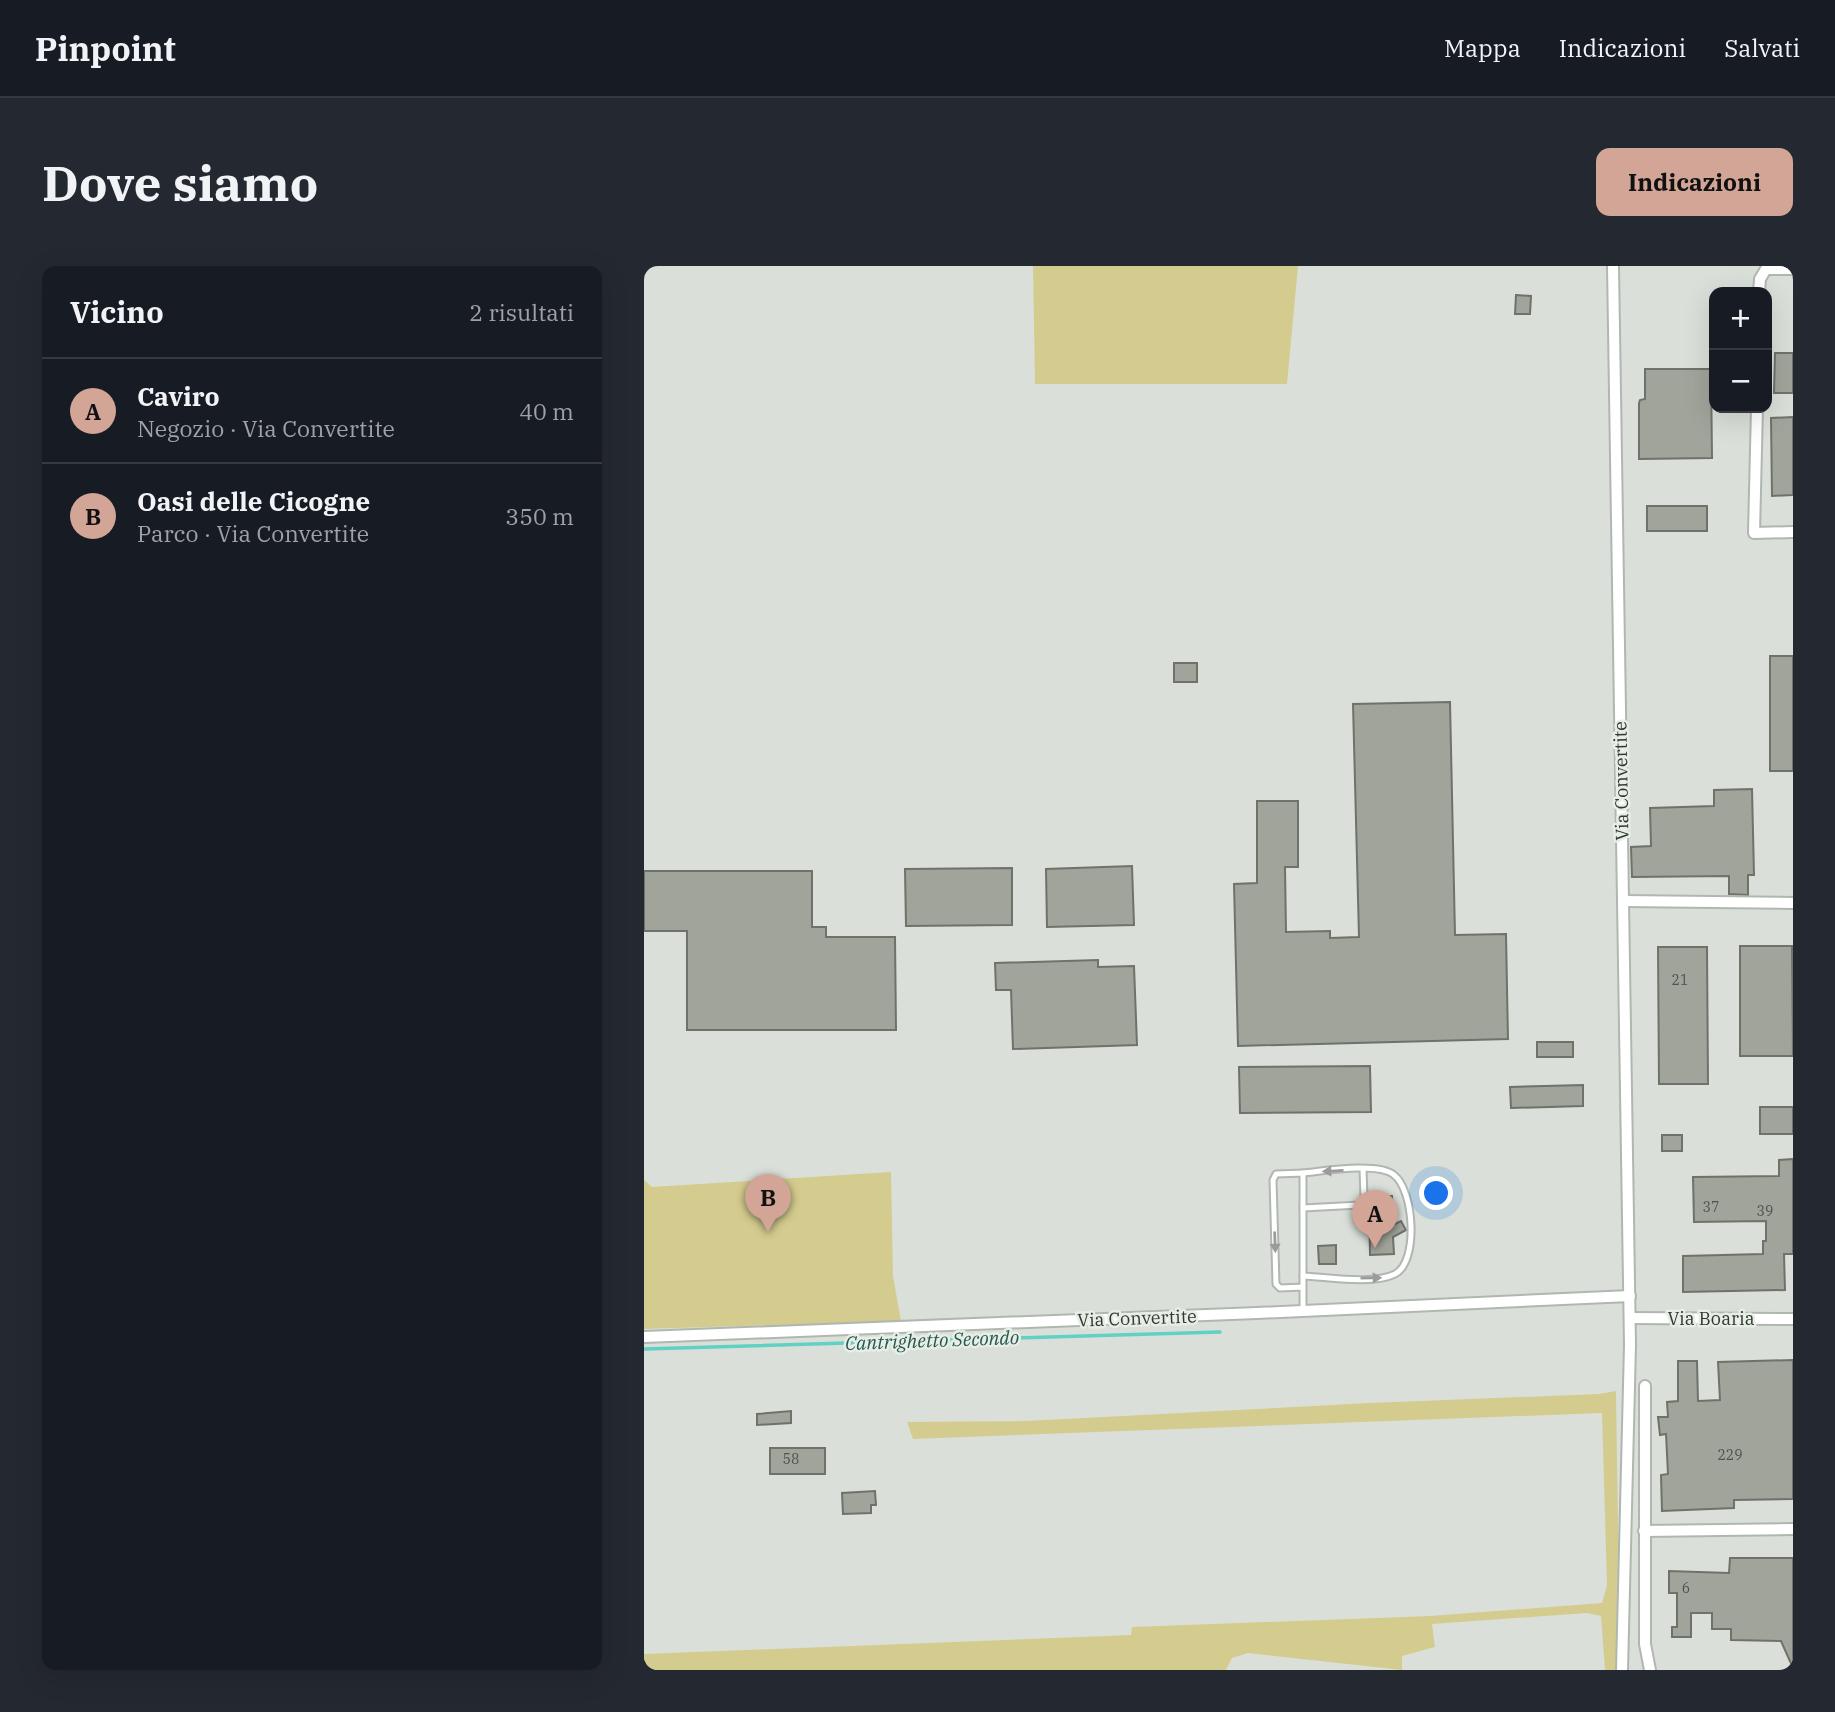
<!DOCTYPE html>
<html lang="it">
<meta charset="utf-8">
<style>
:root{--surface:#171b24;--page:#242831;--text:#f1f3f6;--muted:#9ea1a6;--line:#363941;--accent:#d2a596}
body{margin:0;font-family:"IBM Plex Serif",serif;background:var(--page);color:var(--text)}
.controls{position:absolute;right:21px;top:21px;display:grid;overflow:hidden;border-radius:14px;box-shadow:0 7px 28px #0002}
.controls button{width:63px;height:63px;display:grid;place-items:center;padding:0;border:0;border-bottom:2px solid var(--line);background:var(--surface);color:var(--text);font:35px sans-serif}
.you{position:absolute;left:793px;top:928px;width:24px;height:24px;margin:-18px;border:5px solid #fff;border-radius:50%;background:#1a73e8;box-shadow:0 0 0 10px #1a73e833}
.badge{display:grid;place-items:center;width:46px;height:46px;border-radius:50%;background:var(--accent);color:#111;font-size:23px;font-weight:700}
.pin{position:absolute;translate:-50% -58px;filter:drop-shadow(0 2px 4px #0008)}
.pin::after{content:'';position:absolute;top:37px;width:24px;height:21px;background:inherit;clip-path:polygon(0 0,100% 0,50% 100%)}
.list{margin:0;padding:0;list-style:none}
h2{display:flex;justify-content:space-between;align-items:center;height:91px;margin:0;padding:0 28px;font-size:30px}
h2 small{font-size:23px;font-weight:400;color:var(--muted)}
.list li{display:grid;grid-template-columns:46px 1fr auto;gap:21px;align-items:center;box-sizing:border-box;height:105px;padding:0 28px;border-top:2px solid var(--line)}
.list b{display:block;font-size:26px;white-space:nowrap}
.list p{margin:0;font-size:23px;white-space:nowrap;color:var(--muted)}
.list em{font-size:23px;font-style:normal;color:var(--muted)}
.map{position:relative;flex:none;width:1149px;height:1404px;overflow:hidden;border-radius:14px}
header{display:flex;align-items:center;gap:42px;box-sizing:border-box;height:98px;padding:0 35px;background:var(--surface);border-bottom:2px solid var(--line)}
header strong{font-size:33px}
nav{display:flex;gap:38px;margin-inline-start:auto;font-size:24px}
.intro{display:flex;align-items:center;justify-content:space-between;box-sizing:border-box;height:168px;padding:0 42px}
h1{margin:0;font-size:49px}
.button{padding:18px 32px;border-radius:14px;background:var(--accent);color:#111;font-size:24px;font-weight:700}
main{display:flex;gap:42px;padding:0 42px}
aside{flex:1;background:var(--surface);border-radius:14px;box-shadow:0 7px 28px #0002}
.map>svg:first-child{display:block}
.green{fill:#d4cc8e}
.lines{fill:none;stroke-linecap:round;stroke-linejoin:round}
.stream{stroke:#61d1c4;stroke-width:3.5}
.building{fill:#a1a49b;stroke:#6f726a;stroke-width:2}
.lane-casing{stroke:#b0b7b0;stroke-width:9}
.street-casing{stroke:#b0b7b0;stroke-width:14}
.lane{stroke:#fff;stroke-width:5}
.street{stroke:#fff;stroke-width:10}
.oneway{fill:#9a9b9a}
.labels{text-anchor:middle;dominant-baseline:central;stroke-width:5;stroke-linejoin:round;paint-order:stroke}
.number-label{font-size:14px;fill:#4f524e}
.street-label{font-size:18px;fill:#343734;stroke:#e7eee6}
.water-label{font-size:19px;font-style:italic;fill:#285852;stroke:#e7eee6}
</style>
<header>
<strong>Pinpoint</strong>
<nav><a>Mappa</a><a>Indicazioni</a><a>Salvati</a></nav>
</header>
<div class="intro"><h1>Dove siamo</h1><a class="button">Indicazioni</a></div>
<main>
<aside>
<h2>Vicino<small>2 risultati</small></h2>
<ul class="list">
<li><span class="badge">A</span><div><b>Caviro</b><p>Negozio · Via Convertite</p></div><em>40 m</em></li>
<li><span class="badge">B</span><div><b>Oasi delle Cicogne</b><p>Parco · Via Convertite</p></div><em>350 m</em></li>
</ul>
</aside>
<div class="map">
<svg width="1149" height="1404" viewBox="0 0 1149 1404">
<rect width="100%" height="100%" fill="#dae0d9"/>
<g class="green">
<path d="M 389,0 L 654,0 L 643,118 L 391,118 Z"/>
<path d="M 247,906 L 249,1010 L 257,1055 L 0,1063 L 0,914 L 8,921 Z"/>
<path d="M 972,1125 L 974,1261 L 983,1404 L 961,1404 L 957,1350 L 943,1347 L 788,1358 L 791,1381 L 758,1390 L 758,1404 L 604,1387 L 588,1392 L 582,1404 L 0,1404 L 0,1388 L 487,1369 L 488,1361 L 786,1350 L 958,1337 L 963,1319 L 958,1147 L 269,1173 L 263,1156 L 382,1155 L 726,1137 L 955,1128 Z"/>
</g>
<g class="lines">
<path class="stream" d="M 0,1083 L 576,1066"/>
</g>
<g class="building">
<path d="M 872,29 L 887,30 L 886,48 L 871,48 Z"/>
<path d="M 1131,87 L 1149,87 L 1149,127 L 1130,127 Z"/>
<path d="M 1001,103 L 1067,103 L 1068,192 L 995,193 L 995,137 L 996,134 L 1001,133 Z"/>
<path d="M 1149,151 L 1149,229 L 1128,230 L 1127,152 Z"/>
<rect x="1003" y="240" width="60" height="25"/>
<rect x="1126" y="390" width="23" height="115"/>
<rect x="530" y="397" width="23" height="19"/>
<path d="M 806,436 L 811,669 L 862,668 L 864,773 L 594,780 L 590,618 L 613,617 L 613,535 L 654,535 L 654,601 L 641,601 L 642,666 L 686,665 L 686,672 L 715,671 L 709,438 Z"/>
<path d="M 1108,523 L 1110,609 L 1104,609 L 1104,629 L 1085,628 L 1085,610 L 988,611 L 987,581 L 1007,580 L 1006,542 L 1070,540 L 1070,524 Z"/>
<path d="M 488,600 L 490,659 L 403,661 L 402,603 Z"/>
<path d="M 368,602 L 368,659 L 262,660 L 261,603 Z"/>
<path d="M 0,605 L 168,605 L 168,661 L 182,661 L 182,671 L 251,671 L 252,764 L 43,764 L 43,665 L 0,665 Z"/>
<path d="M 1096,680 L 1148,680 L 1149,790 L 1096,790 Z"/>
<path d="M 1014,681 L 1063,681 L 1064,818 L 1015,818 Z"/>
<path d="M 454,694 L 454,701 L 490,700 L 493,779 L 369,783 L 367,724 L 352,724 L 351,697 Z"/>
<rect x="893" y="776" width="36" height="15"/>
<path d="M 726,800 L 727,846 L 596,847 L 595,801 Z"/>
<path d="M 939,819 L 939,840 L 867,842 L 866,821 Z"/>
<rect x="1116" y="841" width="33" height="27"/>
<rect x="1018" y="869" width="20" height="16"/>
<path d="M 1149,893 L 1149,988 L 1140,988 L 1141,1024 L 1039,1026 L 1039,990 L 1119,988 L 1119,975 L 1122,975 L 1122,955 L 1050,956 L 1049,911 L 1135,910 L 1135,894 Z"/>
<path d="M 748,930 L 749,959 L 757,955 L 762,964 L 749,971 L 750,988 L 726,989 L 725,931 Z"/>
<path d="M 692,979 L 692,998 L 675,998 L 674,980 Z"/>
<path d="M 1149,1094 L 1149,1233 L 1090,1234 L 1090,1242 L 1018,1245 L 1017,1209 L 1024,1208 L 1022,1168 L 1016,1169 L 1014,1151 L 1024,1151 L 1023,1136 L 1034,1135 L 1034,1095 L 1053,1095 L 1054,1135 L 1076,1134 L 1074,1096 Z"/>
<path d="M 147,1145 L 147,1157 L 113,1159 L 113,1148 Z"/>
<rect x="126" y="1182" width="55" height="26"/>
<path d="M 231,1225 L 232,1239 L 227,1239 L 227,1247 L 199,1248 L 198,1227 Z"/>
<path d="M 1086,1292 L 1149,1292 L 1149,1402 L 1137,1375 L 1087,1374 L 1087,1363 L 1068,1363 L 1068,1347 L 1047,1347 L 1047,1371 L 1028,1371 L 1028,1361 L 1033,1361 L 1033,1327 L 1025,1327 L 1025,1305 L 1085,1307 Z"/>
</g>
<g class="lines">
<defs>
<g id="lane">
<path d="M 659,907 C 680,905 734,896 750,909 C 770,924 775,996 751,1008 C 729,1019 684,1011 659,1010"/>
<path d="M 659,942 L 716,939 L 720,932 L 719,903"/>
<path d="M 659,1045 L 659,907 L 632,908 L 629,914 L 632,1018 L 636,1022 L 659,1021"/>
</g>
<g id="street">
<path d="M 969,0 L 986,1079 L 978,1404"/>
<path d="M 1115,26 L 1116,13 L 1122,3 L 1149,3"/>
<path d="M 1113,142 L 1110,267 L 1149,266"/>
<path d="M 979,635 L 1149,637"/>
<path d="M 986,1052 L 1149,1053"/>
<path d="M 0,1071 L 613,1047 L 986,1030"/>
<path d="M 1001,1120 L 1001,1378 L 1006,1404"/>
<path d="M 1000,1265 L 1149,1263"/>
</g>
</defs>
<use href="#lane" class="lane-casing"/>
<use href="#street" class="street-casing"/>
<use href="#lane" class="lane"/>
<use href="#street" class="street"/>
</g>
<defs><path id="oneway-solid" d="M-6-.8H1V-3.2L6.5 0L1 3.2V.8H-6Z" transform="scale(1.75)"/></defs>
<g class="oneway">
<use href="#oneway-solid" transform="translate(689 905) rotate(177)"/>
<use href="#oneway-solid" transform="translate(631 976) rotate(88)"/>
<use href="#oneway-solid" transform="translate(727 1012) rotate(-1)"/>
</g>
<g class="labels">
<g class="number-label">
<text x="1036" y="714">21</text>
<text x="1067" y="941">37</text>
<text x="1121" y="945">39</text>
<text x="1086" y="1189">229</text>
<text x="147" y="1193">58</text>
<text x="1042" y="1322">6</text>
</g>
<g class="street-label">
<text transform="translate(977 515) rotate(-91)">Via Convertite</text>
<text transform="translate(493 1052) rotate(-2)">Via Convertite</text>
<text x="1067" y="1052">Via Boaria</text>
</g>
<g class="water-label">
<text transform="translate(288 1074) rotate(-2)">Cantrighetto Secondo</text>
</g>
</g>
</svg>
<div class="controls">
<button>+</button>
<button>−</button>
</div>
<div class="you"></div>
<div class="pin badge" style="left:731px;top:982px">A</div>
<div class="pin badge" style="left:124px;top:966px">B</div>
</div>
</main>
